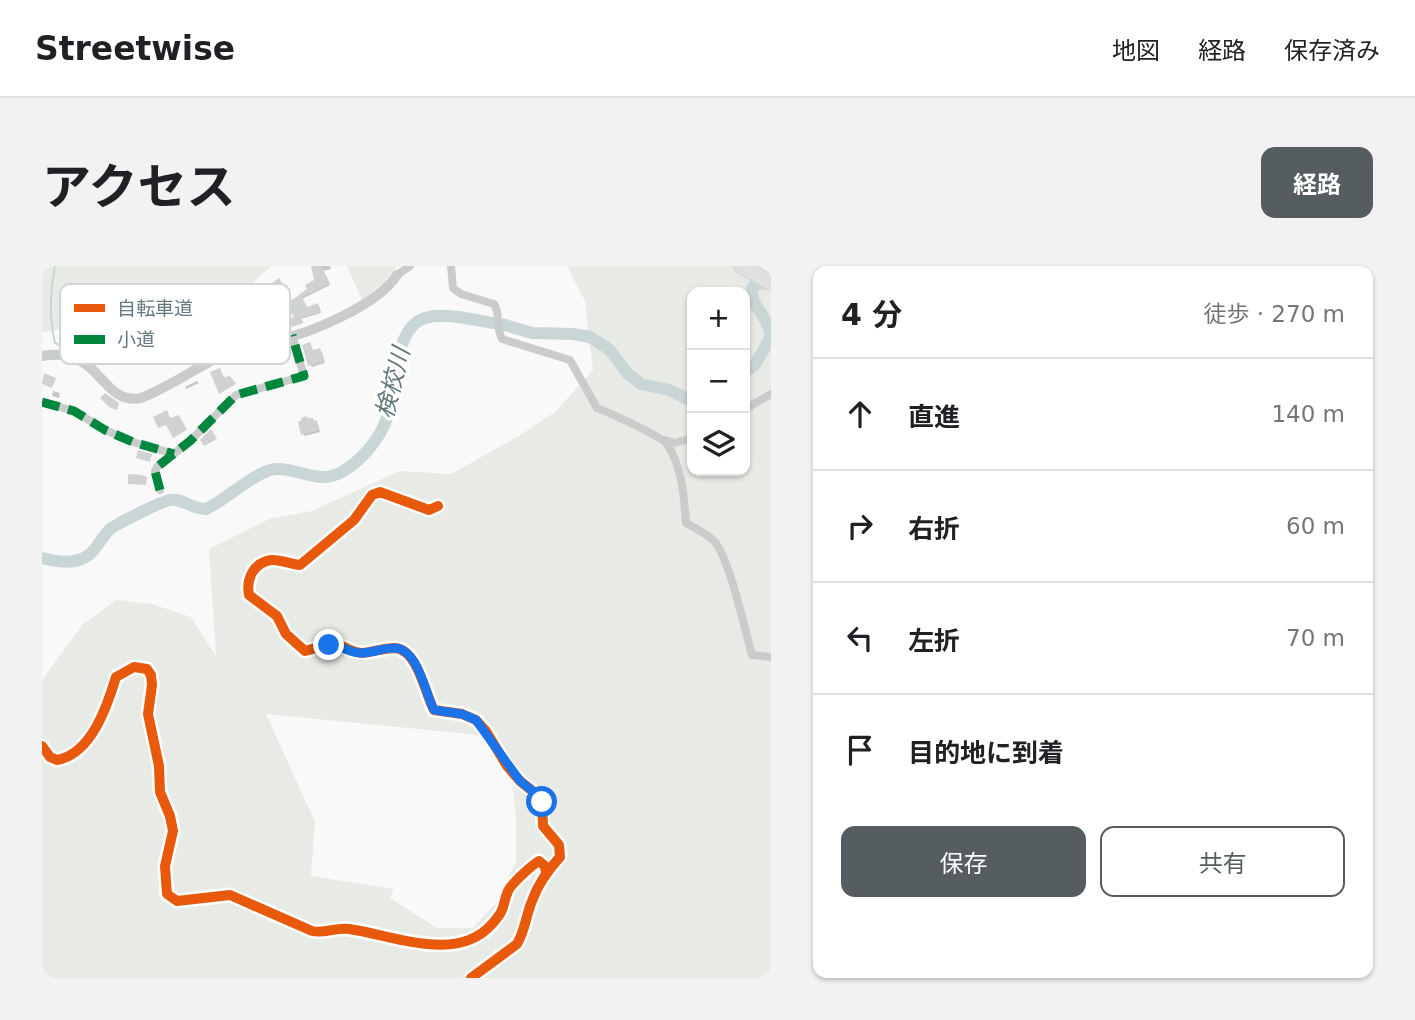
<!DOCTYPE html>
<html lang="ja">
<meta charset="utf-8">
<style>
:root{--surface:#fff;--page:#f2f2f2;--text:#202124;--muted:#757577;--line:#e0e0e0;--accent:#565d61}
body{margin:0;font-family:"DejaVu Sans","Noto Sans JP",sans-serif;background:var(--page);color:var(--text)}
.controls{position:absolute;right:21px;top:21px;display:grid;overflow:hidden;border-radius:14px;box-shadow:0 2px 5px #0004}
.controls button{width:63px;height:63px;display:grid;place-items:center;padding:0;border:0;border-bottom:2px solid var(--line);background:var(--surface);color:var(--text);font:35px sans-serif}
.stop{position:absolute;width:21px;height:21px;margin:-16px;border:5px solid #1a73e8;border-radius:50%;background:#fff}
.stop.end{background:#1a73e8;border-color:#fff;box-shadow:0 2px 7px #0008}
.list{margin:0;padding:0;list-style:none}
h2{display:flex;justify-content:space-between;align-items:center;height:91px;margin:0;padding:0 28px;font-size:30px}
h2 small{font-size:23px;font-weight:400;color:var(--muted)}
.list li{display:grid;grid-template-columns:46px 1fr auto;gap:21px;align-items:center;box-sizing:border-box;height:112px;padding:0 28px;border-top:2px solid var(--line)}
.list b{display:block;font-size:26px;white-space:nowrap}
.list em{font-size:23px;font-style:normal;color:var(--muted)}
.actions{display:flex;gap:14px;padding:21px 28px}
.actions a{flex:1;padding:16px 0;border:2px solid var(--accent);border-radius:14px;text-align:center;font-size:24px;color:var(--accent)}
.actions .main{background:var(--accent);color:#fff}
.icon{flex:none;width:38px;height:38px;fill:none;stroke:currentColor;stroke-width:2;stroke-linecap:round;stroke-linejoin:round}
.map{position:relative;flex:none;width:729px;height:712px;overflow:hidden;border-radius:14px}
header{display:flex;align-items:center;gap:42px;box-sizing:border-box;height:98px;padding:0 35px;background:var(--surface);border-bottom:2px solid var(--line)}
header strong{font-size:33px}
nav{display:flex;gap:38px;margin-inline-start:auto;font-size:24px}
.intro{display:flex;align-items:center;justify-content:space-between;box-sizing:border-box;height:168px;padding:0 42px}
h1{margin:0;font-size:49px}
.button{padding:18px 32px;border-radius:14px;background:var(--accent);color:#fff;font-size:24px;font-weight:700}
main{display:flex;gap:42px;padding:0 42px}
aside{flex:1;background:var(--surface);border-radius:14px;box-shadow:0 2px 5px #0004}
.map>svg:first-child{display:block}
.green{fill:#e8eae6;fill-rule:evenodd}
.shadow{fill:#0003}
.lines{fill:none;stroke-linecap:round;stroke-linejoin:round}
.stream{stroke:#cad5d5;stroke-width:2}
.river{stroke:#cad5d5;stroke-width:12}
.building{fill:#d0d1d2}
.motorway-casing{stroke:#d4d5d5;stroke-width:16}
.minor{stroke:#cacccc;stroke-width:8}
.tertiary{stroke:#cacccc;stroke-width:10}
.motorway{stroke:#dfe0e0;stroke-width:14}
.quiet{stroke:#00873e;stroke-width:9;stroke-dasharray:18 9;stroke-linecap:butt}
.cycleway-casing{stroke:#fff;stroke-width:15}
.cycleway{stroke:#e8590c;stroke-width:10}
.route{stroke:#1a73e8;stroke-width:9}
.labels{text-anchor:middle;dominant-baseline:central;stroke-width:7;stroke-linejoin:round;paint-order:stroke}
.water-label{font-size:24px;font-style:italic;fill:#61777a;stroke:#fff}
.key{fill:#fff;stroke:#d1d7d9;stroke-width:2}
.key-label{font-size:19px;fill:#667981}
</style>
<header>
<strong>Streetwise</strong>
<nav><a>地図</a><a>経路</a><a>保存済み</a></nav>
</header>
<div class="intro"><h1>アクセス</h1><a class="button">経路</a></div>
<main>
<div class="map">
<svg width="729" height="712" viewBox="0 0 729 712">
<rect width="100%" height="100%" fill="#f9f9f9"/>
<g class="green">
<path d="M 0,0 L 229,0 L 191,35 L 122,92 L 83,89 L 62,56 L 0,66 Z"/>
<path d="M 305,0 L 355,0 L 341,17 L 320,34 Z"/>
<path d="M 525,0 L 729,0 L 729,712 L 0,712 L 0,414 L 41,358 L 75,334 L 110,338 L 149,351 L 174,390 L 167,283 L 227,253 L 270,245 L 358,205 L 409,208 L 477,170 L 513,146 L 551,104 L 543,35 ZM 650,26 L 703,26 L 703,205 L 650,205 ZM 224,448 L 437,469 L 470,516 L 474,552 L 474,596 L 453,638 L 431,662 L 395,662 L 348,632 L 352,623 L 269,610 L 273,556 Z"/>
</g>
<g class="shadow">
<path d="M 276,0 L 288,0 L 289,3 L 281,5 L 288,19 L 260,33 L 265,43 L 277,40 L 279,47 L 259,53 L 261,57 L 243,63 L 255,52 L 245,38 L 236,42 L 226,30 L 219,36 L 214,30 L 237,14 L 250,36 L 274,15 Z"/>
<path d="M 268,78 L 272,86 L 277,84 L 280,86 L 283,97 L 270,101 L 268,99 Z"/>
<path d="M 154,91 L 157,94 L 145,99 L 143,96 Z"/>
<path d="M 155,115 L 157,117 L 144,123 L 143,121 Z"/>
<path d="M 11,125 L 18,127 L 17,132 L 10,130 Z"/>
<path d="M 273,156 L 276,158 L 278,166 L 263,170 L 261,168 Z"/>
</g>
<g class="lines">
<path class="stream" d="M 13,0 C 8,27 7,50 13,77 L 29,84"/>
<g class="river">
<path d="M 459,58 L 490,67 L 531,68 L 548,71 L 567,83 L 585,107 L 599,118 L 627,124 L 650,135"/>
<path d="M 703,105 C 712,101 714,98 718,90 C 722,83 727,76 728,69 C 729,52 701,34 713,18 L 729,17"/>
<path d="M 0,292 C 17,296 38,300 51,285 C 57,278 62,269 68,263 C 78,256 116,237 128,234 C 141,232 151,244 164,243 C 183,234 210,209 228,204 C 255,198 277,224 306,202 C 321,192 336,174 343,157 C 354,129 350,62 383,52 C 405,46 430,54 452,57"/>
</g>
</g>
<g class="building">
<path d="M 269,0 L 279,0 L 288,17 L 260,31 L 265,41 L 276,37 L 279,46 L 259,52 L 261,56 L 241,63 L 238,56 L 252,51 L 243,38 L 234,42 L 224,30 L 216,36 L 212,30 L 237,12 L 250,34 L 265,23 L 263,19 L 272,14 Z"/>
<path d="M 268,76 L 271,84 L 278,82 L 282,95 L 266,100 L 260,79 Z"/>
<path d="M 178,102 L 182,111 L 188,110 L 194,118 L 177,128 L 168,106 Z"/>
<path d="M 2,107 L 14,112 L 10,122 L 0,118 Z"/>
<path d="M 63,127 L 77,137 L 75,144 L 67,141 L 58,132 Z"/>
<path d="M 125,144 L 128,152 L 137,149 L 145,164 L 131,172 L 124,159 L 116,162 L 111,151 Z"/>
<path d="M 265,150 L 265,152 L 271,152 L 272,155 L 275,154 L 277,164 L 259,169 L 256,156 L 260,154 L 259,152 Z"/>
<path d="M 169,163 L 175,173 L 162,180 L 158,174 Z"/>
<path d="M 96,184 L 110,188 L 108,196 L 94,192 Z"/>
<path d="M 86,208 L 100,209 L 105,211 L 104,219 L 86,218 Z"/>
</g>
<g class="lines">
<defs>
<path id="motorway" d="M 699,0 L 729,17"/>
</defs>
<use href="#motorway" class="motorway-casing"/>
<g class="minor">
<path d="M 409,0 L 411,22 L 419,28 L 452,38 C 459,48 453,59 460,73 L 528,94 L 555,142 C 564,145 620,171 624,177 C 640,199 642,230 644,257 C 653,262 665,268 672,275 C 687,291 703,364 710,389 L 729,391"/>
<path d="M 355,9 L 368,0"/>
<path d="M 0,136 L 32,145 L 63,164 L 91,176 L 132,188"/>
<path d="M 703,143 L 729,128"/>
<path d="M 623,174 L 633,177 L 650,172"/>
<path d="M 118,224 L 113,205 L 115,201 L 148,175 L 194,129 L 262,110 L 250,69"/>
<path d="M 396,240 L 387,244 L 338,226 L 330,229 L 312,254 L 258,299 C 249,298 237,293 229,294 C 211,297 204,313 207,329 L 235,350 L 244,368 L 263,385 C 275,382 288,376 300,380 C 307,383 312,387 321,387 C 331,386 342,382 353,382 C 376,384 383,428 392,444 L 420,448 L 434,454 L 444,465 L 465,500 L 478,515 L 493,527 L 500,536 L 501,560 L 517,579 L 518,591 C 506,604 496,618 490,635 C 484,649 483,665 475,678 L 429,712"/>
<path d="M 0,480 L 8,491 L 15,494 C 49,488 65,441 74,411 L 92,401 L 105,403 L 109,409 L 110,419 L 106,448 L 117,500 L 118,526 L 128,550 L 131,565 L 123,600 L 125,628 L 135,635 L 188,629 L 270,665 C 283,668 294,661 307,663 C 351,669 415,698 450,658 C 465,641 459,642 466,625 C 469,618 490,599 497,595 L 503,600 L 504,608"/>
</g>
<path class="tertiary" d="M 0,90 C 12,88 28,88 39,95 C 61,107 70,138 99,132 C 133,119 162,95 196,82 C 208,78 221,78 233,75 C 268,67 335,40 355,9"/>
<use href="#motorway" class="motorway"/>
<g class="quiet">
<path d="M 0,136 L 32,145 L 63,164 L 91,176 L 132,188"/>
<path d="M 118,224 L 113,205 L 115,201 L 148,175 L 194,129 L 262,110 L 250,69"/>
</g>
<defs>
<g id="cycleway">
<path d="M 396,240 L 387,244 L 338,226 L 330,229 L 312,254 L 258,299 C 249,298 237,293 229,294 C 211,297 204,313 207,329 L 235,350 L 244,368 L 263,385 C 275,382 288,376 300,380 C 307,383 312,387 321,387 C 331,386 342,382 353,382 C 376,384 383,428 392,444 L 420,448 L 434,454 L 444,465 L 465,500 L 478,515 L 493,527 L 500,536 L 501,560 L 517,579 L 518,591 C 506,604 496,618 490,635 C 484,649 483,665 475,678 L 429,712"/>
<path d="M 0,480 L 8,491 L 15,494 C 49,488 65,441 74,411 L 92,401 L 105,403 L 109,409 L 110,419 L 106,448 L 117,500 L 118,526 L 128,550 L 131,565 L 123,600 L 125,628 L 135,635 L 188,629 L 270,665 C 283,668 294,661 307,663 C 351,669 415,698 450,658 C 465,641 459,642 466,625 C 469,618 490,599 497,595 L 503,600 L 504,608"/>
</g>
</defs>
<use href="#cycleway" class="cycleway-casing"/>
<use href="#cycleway" class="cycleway"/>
</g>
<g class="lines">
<path class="route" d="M 287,379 C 298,379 308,387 319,387 C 330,387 341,382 352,382 C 376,382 383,427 392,444 L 420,448 L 434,454 L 478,515 L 493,527 L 500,536"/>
</g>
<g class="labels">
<g class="water-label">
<text transform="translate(351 117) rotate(-76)">検校川</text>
</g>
</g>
<rect x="18" y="18" width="230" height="80" rx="10" class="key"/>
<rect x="32" y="38" width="31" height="8" fill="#e8590c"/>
<rect x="32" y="69" width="31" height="9" fill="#00873e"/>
<g class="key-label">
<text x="75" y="49">自転車道</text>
<text x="75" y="80">小道</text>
</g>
</svg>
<div class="controls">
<button>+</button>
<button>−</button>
<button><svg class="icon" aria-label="layers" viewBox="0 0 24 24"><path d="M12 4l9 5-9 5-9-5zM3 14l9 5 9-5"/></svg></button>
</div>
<div class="stop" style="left:500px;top:536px"></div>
<div class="stop end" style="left:287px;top:379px"></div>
</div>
<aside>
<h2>4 分<small>徒歩 · 270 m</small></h2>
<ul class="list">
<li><svg class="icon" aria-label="ahead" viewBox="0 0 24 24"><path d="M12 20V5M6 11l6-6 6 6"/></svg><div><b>直進</b></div><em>140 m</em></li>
<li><svg class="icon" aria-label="right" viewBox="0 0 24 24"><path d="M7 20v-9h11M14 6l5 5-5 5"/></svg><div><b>右折</b></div><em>60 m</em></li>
<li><svg class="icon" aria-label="left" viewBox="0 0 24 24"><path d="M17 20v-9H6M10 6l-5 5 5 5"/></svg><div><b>左折</b></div><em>70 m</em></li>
<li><svg class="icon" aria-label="arrive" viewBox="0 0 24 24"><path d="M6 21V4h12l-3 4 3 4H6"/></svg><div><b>目的地に到着</b></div></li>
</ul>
<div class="actions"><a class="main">保存</a><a>共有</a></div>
</aside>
</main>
